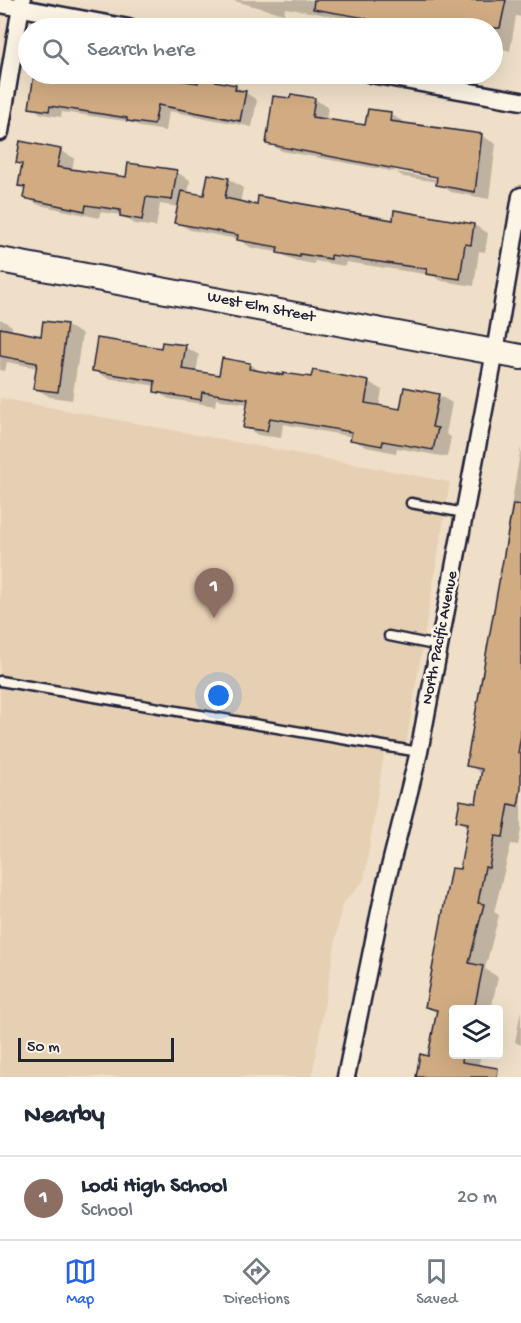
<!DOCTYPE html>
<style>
:root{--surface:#fff;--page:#f2f2f3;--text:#1f2937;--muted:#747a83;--line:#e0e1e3;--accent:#2563eb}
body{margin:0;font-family:"Gochi Hand",sans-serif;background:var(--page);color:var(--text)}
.controls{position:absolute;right:18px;bottom:18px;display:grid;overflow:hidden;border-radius:6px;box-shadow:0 6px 24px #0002}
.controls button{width:54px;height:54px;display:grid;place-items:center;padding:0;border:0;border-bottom:2px solid var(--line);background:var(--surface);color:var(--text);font:30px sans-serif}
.scale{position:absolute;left:18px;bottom:15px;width:156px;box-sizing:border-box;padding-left:6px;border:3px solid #22223b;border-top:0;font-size:16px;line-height:21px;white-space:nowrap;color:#22223b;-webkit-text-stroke:4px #fcf5e5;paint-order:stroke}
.you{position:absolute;left:219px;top:696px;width:21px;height:21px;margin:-15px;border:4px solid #fff;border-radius:50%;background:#1a73e8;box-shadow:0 0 0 9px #1a73e833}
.badge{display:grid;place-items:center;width:39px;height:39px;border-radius:50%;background:var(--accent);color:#fff;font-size:20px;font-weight:700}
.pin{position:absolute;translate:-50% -50px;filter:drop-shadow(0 2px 3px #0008)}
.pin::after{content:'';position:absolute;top:32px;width:21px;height:18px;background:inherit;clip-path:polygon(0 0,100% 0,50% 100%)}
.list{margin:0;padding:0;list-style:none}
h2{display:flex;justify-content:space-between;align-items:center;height:78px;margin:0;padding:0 24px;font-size:26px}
h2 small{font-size:20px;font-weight:400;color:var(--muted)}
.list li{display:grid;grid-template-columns:39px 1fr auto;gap:18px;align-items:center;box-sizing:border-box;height:84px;padding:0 24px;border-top:2px solid var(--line)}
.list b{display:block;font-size:22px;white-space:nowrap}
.list p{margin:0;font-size:20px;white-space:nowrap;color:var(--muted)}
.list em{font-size:20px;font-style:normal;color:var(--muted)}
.icon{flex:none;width:33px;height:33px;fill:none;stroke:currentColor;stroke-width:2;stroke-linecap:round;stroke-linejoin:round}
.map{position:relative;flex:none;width:521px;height:1077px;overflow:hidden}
.search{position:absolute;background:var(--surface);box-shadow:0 6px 24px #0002;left:18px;right:18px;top:18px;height:66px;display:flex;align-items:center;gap:15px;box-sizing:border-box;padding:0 21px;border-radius:33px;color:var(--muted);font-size:22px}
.sheet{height:162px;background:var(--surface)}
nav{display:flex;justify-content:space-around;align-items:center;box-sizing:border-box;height:84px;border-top:2px solid var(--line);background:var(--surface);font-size:16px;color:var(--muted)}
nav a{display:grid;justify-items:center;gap:3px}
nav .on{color:var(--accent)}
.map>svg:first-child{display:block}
.built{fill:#e6d0b3}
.shadow{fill:#0003}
.building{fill:#d1ac83;stroke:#22223b;stroke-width:1.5}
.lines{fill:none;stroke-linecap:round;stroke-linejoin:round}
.lane-casing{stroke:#22223b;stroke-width:13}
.street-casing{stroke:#22223b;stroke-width:21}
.secondary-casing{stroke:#22223b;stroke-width:28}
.lane{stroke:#fcf5e5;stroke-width:8}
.street{stroke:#fcf5e5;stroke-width:16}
.secondary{stroke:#fcf5e5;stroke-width:24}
.labels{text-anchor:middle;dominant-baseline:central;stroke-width:6;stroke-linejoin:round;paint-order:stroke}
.street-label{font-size:16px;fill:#22223b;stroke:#fcf5e5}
</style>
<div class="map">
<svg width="521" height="1077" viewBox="0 0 521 1077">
<rect width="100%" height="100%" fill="#efdfc8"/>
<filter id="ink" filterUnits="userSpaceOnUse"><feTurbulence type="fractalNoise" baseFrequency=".0167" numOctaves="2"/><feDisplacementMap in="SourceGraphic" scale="12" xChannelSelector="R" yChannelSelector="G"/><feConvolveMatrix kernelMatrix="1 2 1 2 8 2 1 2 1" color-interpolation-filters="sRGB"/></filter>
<g filter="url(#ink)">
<path class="built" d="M 0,398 L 450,482 L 404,757 L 384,754 L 364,881 L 342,904 L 312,1077 L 0,1077 Z"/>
<g class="shadow">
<path d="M 231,0 L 521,0 L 521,17 L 516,16 L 510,51 L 492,46 L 492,28 L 377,28 L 367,22 L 285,8 L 284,14 Z"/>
<path d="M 35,74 L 84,74 L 83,78 L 104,81 L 105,74 L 140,74 L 200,85 L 235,86 L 257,100 L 252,127 L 169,111 L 166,131 L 140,127 L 132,122 L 62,112 L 61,117 L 42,114 L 31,107 Z"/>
<path d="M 314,99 L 328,107 L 326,121 L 366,127 L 390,114 L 404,122 L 404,124 L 482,136 L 496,144 L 489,199 L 451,192 L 438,182 L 404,177 L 396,172 L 444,180 L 445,177 L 392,169 L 396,172 L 282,151 L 268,143 Z"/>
<path d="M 60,150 L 74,158 L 72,170 L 127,178 L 176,172 L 190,180 L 188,194 L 205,197 L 209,176 L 229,179 L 243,188 L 240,203 L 258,206 L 394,222 L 395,212 L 474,225 L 488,233 L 485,252 L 479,251 L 474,286 L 442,281 L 431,275 L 346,262 L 345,266 L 315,261 L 314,264 L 293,260 L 278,252 L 252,248 L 237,239 L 190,230 L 176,222 L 179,207 L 160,204 L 156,227 L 135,224 L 121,215 L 100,212 L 99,218 L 39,205 L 25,197 L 26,189 L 20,185 L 23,165 L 18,162 Z"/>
<path d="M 0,319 L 12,326 L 11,332 L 42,338 L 45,323 L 67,326 L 82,334 L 72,400 L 50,397 L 35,388 L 38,368 L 7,362 L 5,371 L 0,370 Z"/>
<path d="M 185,347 L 199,355 L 196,373 L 220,377 L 250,364 L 263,373 L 313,379 L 314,372 L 369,382 L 382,390 L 379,407 L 401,411 L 438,395 L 452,403 L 446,434 L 451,437 L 447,457 L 397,448 L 396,453 L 366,447 L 352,439 L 353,437 L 283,424 L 281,438 L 258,435 L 245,427 L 248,404 L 216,399 L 215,406 L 169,399 L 155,391 L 156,386 L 107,378 L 94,370 L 162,349 Z"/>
<path d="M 521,447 L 521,830 L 518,845 L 511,844 L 494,912 L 499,915 L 485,969 L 498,977 L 491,1010 L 454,1010 L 454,1054 L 481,1054 L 478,1068 L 488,1077 L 417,1077 L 430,1057 L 438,1013 L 426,1007 L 469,827 L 457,820 L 477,805 L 483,774 L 468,765 Z"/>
<path d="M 521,1010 L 521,1045 L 515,1042 Z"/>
</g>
<g class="building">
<path d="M 314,0 L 506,0 L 500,28 L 396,28 L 365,23 L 366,18 L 313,9 Z"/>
<path d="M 34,74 L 64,74 L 102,79 L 103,74 L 137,74 L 198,83 L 200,78 L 236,85 L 235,90 L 246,91 L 240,121 L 158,105 L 154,125 L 127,121 L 127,118 L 50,106 L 49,111 L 29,108 Z"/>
<path d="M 291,94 L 315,98 L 312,117 L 365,125 L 368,109 L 391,112 L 390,121 L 482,134 L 475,192 L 436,185 L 437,177 L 266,144 L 273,96 L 290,98 Z"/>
<path d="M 20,141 L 61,149 L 57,167 L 126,177 L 128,163 L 177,170 L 172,200 L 146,197 L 142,220 L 120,216 L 120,210 L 86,205 L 85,211 L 23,198 L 25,187 L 18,186 L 22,164 L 16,163 Z"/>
<path d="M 208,174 L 229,178 L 225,198 L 257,205 L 258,196 L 393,220 L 394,210 L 474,224 L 471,245 L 465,244 L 460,279 L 426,274 L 427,269 L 331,255 L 331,259 L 300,254 L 300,257 L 277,253 L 278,247 L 237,240 L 238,235 L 174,223 L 181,191 L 204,195 Z"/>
<path d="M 43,321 L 67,324 L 58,392 L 33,389 L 37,363 L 0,356 L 0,328 L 41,336 Z"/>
<path d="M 97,338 L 161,348 L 162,342 L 186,345 L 182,369 L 219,375 L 222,358 L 250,363 L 249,369 L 283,375 L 283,373 L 311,377 L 313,370 L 369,381 L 365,403 L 400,409 L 404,387 L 439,394 L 432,427 L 438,428 L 433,450 L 383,441 L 382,446 L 350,440 L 352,432 L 270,418 L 267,431 L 243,428 L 248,399 L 202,392 L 201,400 L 154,392 L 155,381 L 92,371 Z"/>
<path d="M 513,504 L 521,505 L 521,735 L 518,753 L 521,753 L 521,789 L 518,806 L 509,804 L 503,837 L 495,836 L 489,868 L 485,867 L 478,903 L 484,904 L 469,963 L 483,966 L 474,1010 L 453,1010 L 453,1054 L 463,1054 L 462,1062 L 498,1068 L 497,1077 L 416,1077 L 420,1054 L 428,1056 L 437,1010 L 425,1007 L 451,868 L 460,869 L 468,823 L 456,821 L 460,800 L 476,803 L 482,769 L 466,766 Z"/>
</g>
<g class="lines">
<defs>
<g id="lane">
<path d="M 411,503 L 464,513"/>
<path d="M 389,636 L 439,646"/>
<path d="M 0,681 L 419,752"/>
</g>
<g id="street">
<path d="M 0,4 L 129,28"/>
<path d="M 371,74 L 521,101"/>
<path d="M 0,132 L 22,0"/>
<path d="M 346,1077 L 385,887 L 419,752 L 495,352 L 521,196"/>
</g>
<path id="secondary" d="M 0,260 L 521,357"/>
</defs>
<use href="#lane" class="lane-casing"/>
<use href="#street" class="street-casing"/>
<use href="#secondary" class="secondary-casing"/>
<use href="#lane" class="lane"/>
<use href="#street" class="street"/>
<use href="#secondary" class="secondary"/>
</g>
</g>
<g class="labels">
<g class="street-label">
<text transform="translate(261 308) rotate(11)">West Elm Street</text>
<text transform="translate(441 638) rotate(-79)">North Pacific Avenue</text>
</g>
</g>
</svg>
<div class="controls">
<button><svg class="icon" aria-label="layers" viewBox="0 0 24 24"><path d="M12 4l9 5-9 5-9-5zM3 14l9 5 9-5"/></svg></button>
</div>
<div class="scale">50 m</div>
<div class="you"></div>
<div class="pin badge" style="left:214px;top:618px;background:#8d6e63">1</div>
<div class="search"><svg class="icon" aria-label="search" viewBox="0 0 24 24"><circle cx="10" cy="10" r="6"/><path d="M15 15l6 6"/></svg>Search here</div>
</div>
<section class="sheet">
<h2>Nearby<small></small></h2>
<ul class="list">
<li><span class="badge" style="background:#8d6e63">1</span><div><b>Lodi High School</b><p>School</p></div><em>20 m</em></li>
</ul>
</section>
<nav>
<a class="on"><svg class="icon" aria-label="map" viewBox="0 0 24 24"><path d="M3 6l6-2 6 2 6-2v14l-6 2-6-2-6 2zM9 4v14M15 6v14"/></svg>Map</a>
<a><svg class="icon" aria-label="directions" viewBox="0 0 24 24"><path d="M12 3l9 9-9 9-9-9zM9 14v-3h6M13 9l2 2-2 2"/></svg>Directions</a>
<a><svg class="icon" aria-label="saved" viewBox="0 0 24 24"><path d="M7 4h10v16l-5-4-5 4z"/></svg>Saved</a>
</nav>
